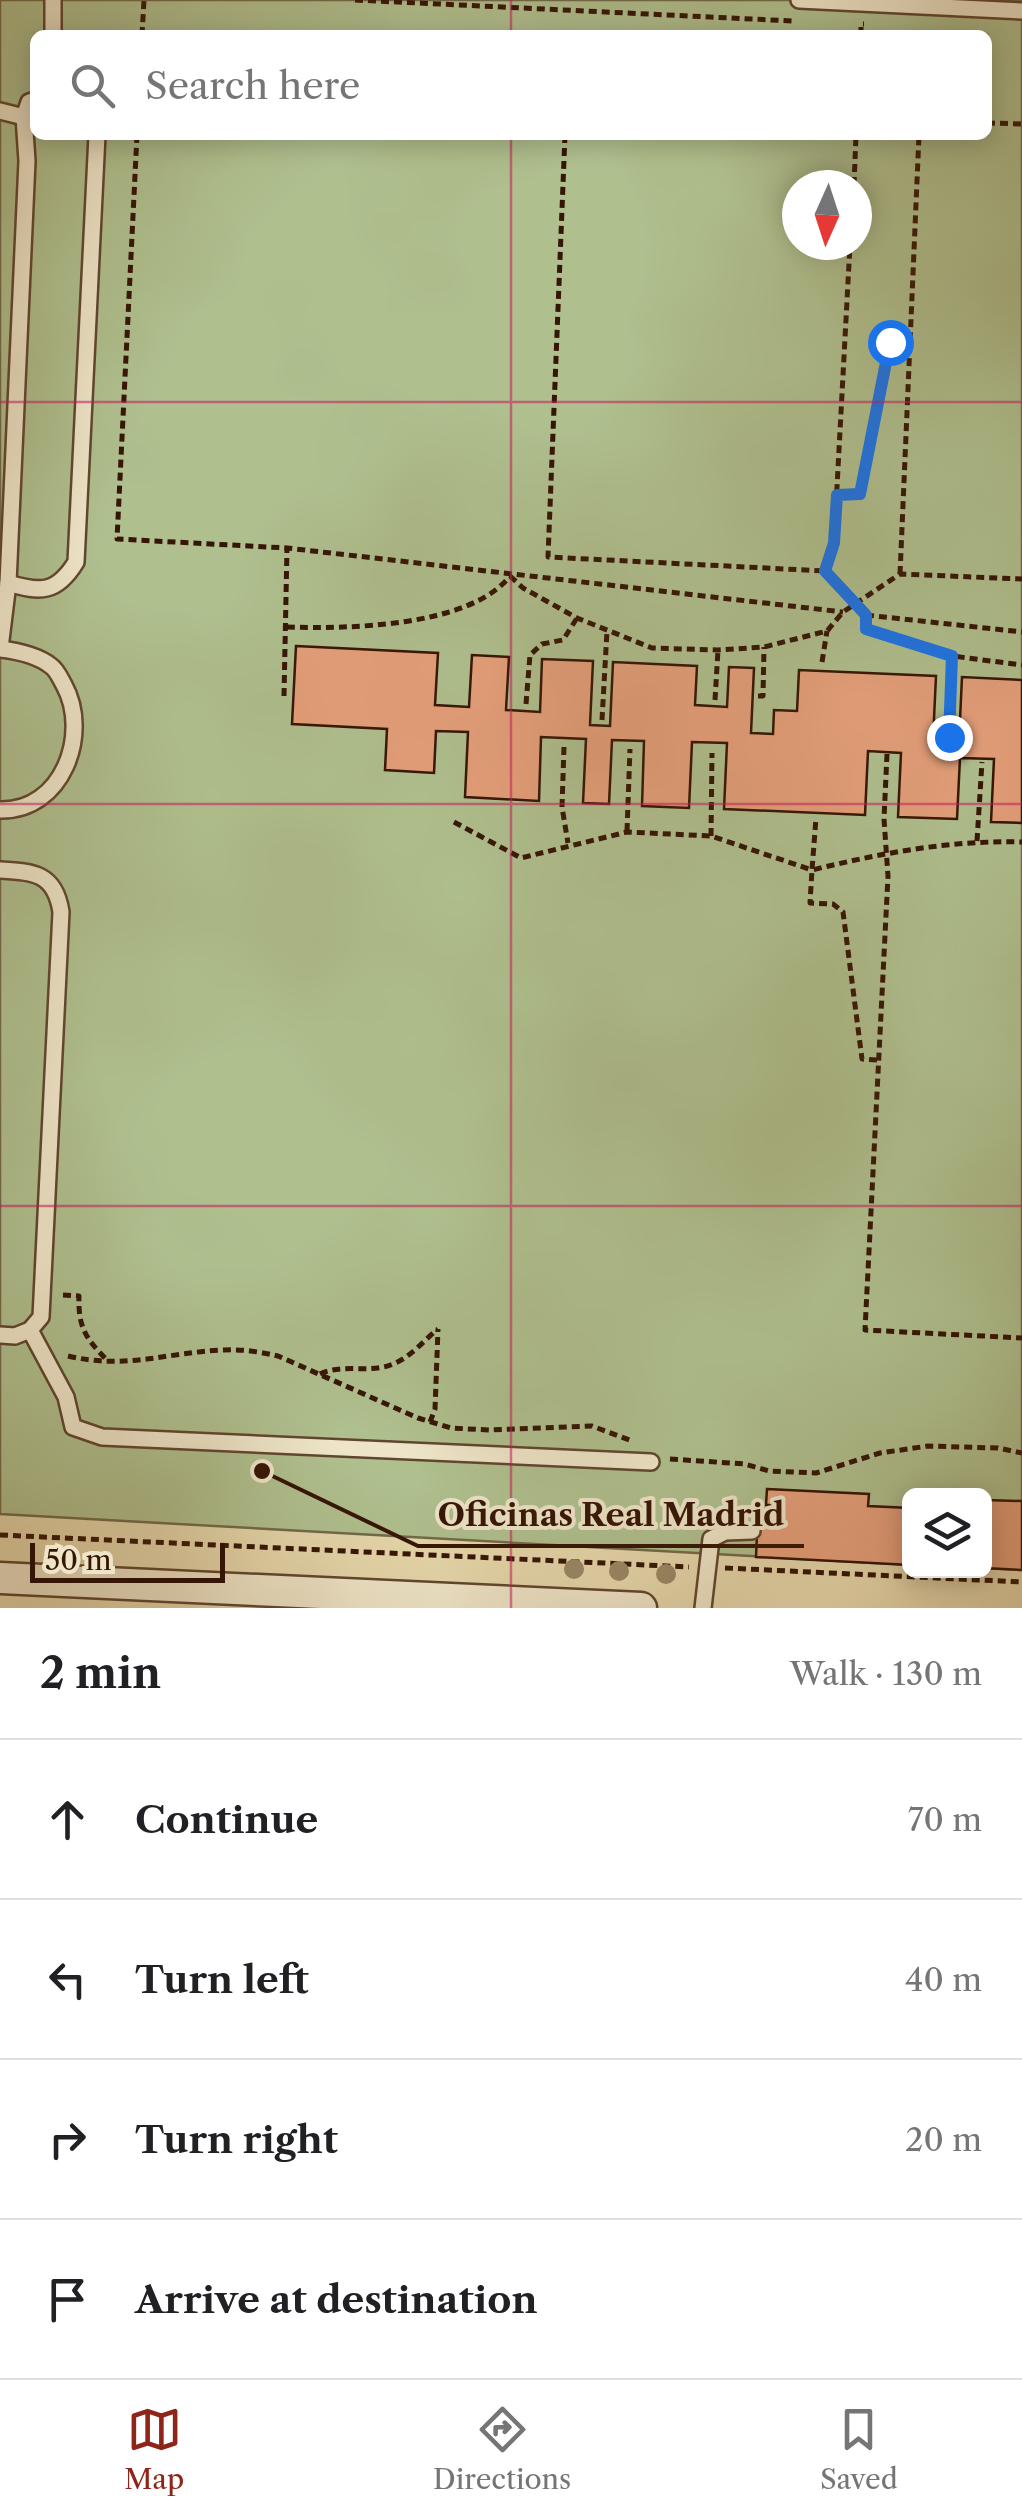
<!DOCTYPE html>
<meta charset="utf-8">
<style>
:root{--surface:#fff;--page:#f2f2f2;--text:#202124;--muted:#757577;--line:#e0e0e0;--accent:#8f2418}
body{margin:0;font-family:"Libre Caslon Text",serif;background:var(--page);color:var(--text)}
.controls{position:absolute;right:30px;bottom:30px;display:grid;overflow:hidden;border-radius:15px;box-shadow:0 5px 25px #0003}
.controls button{width:90px;height:90px;display:grid;place-items:center;padding:0;border:0;border-bottom:2px solid var(--line);background:var(--surface);color:var(--text);font:50px sans-serif}
.compass{position:absolute;left:782px;top:170px;width:90px;height:90px;border-radius:50%;background:var(--surface);box-shadow:0 5px 25px #0003;rotate:183deg}
.scale{position:absolute;left:30px;bottom:25px;width:195px;box-sizing:border-box;padding-left:10px;border:5px solid #351505;border-top:0;font-size:28px;line-height:35px;white-space:nowrap;color:#351505;-webkit-text-stroke:8px #eee5c8;paint-order:stroke}
.stop{position:absolute;width:30px;height:30px;margin:-22px;border:8px solid #1a73e8;border-radius:50%;background:#fff}
.stop.end{background:#1a73e8;border-color:#fff;box-shadow:0 2px 10px #0008}
.list{margin:0;padding:0;list-style:none}
h2{display:flex;justify-content:space-between;align-items:center;height:130px;margin:0;padding:0 40px;font-size:42px}
h2 small{font-size:32px;font-weight:400;color:var(--muted)}
.list li{display:grid;grid-template-columns:65px 1fr auto;gap:30px;align-items:center;box-sizing:border-box;height:160px;padding:0 40px;border-top:2px solid var(--line)}
.list b{display:block;font-size:38px;white-space:nowrap}
.list em{font-size:32px;font-style:normal;color:var(--muted)}
.icon{flex:none;width:55px;height:55px;fill:none;stroke:currentColor;stroke-width:2;stroke-linecap:round;stroke-linejoin:round}
.map{position:relative;flex:none;width:1022px;height:1608px;overflow:hidden}
.search{position:absolute;background:var(--surface);box-shadow:0 5px 25px #0003;left:30px;right:30px;top:30px;height:110px;display:flex;align-items:center;gap:25px;box-sizing:border-box;padding:0 35px;border-radius:15px;color:var(--muted);font-size:38px}
.sheet{height:770px;background:var(--surface)}
nav{display:flex;justify-content:space-around;align-items:center;box-sizing:border-box;height:140px;border-top:2px solid var(--line);background:var(--surface);font-size:28px;color:var(--muted)}
nav a{display:grid;justify-items:center;gap:5px}
nav .on{color:var(--accent)}
.map>svg:first-child{display:block}
.green{fill:#afbf8e;stroke:#726a4a;stroke-width:2.5;fill-rule:evenodd}
.building{fill:#e49f7a;stroke:#351505;stroke-width:2.5}
.lines{fill:none;stroke-linecap:round;stroke-linejoin:round}
.service-casing{stroke:#61462e;stroke-width:20}
.minor-casing{stroke:#61462e;stroke-width:35}
.path{stroke:#351505;stroke-width:5;stroke-dasharray:8 5;stroke-linecap:butt}
.service{stroke:#eee5c8;stroke-width:15}
.minor{stroke:#eee5c8;stroke-width:30}
.tree{fill:#986}
.route{stroke:#1a73e8;stroke-width:12}
.grid{fill:none;stroke:#c2185b;stroke-width:2.5;stroke-opacity:0.55}
.leader{fill:none;stroke:#351505;stroke-width:4}
.callout-dot{fill:#351505;stroke:#eee5c8;stroke-width:4}
.callout-label{font-size:32px;text-anchor:middle;font-weight:bold;fill:#351505;stroke:#eee5c8;stroke-width:8;stroke-linejoin:round;paint-order:stroke}
</style>
<div class="map">
<svg width="1022" height="1608" viewBox="0 0 1022 1608">
<rect width="100%" height="100%" fill="#e5d7ab"/>
<filter id="stains"><feTurbulence type="fractalNoise" baseFrequency=".002" numOctaves="4"/><feColorMatrix values="0 0 0 0 .2 0 0 0 0 .09 0 0 0 0 .02 0 0 0 .5 -.17"/></filter>
<radialGradient id="worn" r=".72"><stop offset=".6" stop-color="#630" stop-opacity="0"/><stop offset="1" stop-color="#630" stop-opacity=".3"/></radialGradient>
<path class="green" d="M 0,0 L 1022,0 L 1022,1570 L 985,1568 L 984,1496 L 910,1496 L 909,1565 L 0,1514 ZM 35,35 L 987,35 L 987,135 L 35,135 ZM 797,185 L 857,185 L 857,245 L 797,245 Z"/>
<g class="building">
<path d="M 296,646 L 438,653 L 435,705 L 469,707 L 472,655 L 509,657 L 506,710 L 540,712 L 542,659 L 593,661 L 590,725 L 610,726 L 613,662 L 697,666 L 695,705 L 727,707 L 729,667 L 754,668 L 751,733 L 773,734 L 774,710 L 797,711 L 799,670 L 936,676 L 933,740 L 959,741 L 962,677 L 1022,680 L 1022,823 L 991,822 L 994,759 L 960,758 L 957,819 L 898,817 L 901,753 L 868,751 L 865,815 L 724,809 L 727,743 L 692,742 L 689,808 L 642,806 L 644,741 L 612,740 L 609,804 L 583,803 L 586,739 L 541,737 L 539,801 L 465,797 L 468,732 L 436,731 L 434,773 L 385,770 L 387,729 L 292,724 Z"/>
<path d="M 767,1489 L 869,1494 L 868,1506 L 910,1508 L 910,1565 L 756,1557 L 758,1510 L 771,1511 L 772,1505 L 766,1505 Z"/>
<path d="M 984,1500 L 1022,1501 L 1022,1570 L 984,1568 Z"/>
</g>
<g class="lines">
<defs>
<g id="service">
<path d="M 799,0 L 1022,11"/>
<path d="M 53,35 L 53,0"/>
<path d="M 0,111 L 24,117"/>
<path d="M 8,583 C 41,593 57,593 76,562 L 97,135"/>
<path d="M 0,648 L 8,583 L 27,161 L 24,117 L 29,102 L 35,100"/>
<path d="M 0,649 C 17,651 37,655 51,666 C 57,670 60,678 64,685 C 91,734 62,812 0,810"/>
<path d="M 0,870 C 34,872 55,873 61,912 L 41,1317 L 30,1330 L 66,1397 L 73,1427 L 102,1437 L 651,1462"/>
<path d="M 0,1335 L 15,1336 L 30,1330"/>
<path d="M 703,1608 L 711,1539 L 725,1532 L 752,1531"/>
</g>
<path id="minor" d="M 0,1578 L 641,1608"/>
</defs>
<use href="#service" class="service-casing"/>
<use href="#minor" class="minor-casing"/>
<g class="path">
<path d="M 355,0 L 793,21"/>
<path d="M 142,35 L 144,0"/>
<path d="M 861,35 L 861,24 L 864,24"/>
<path d="M 987,123 L 1022,124"/>
<path d="M 137,135 L 117,539 L 287,548 L 843,612"/>
<path d="M 565,135 L 548,557 L 825,571 L 834,543 L 850,245"/>
<path d="M 854,185 L 856,135"/>
<path d="M 837,495 L 860,494 L 890,342 L 909,339"/>
<path d="M 825,571 L 866,615 L 866,629 L 952,656 L 1022,665"/>
<path d="M 900,574 L 919,135"/>
<path d="M 510,576 L 523,588 L 577,618 L 652,648 L 718,650 L 764,647 L 827,631 L 843,612 L 900,574 L 1022,579"/>
<path d="M 866,615 L 1022,632"/>
<path d="M 287,627 C 348,629 470,627 510,576"/>
<path d="M 822,662 L 827,631"/>
<path d="M 284,696 L 287,548"/>
<path d="M 758,696 L 763,696 L 764,647"/>
<path d="M 715,700 L 718,650"/>
<path d="M 526,704 L 530,655 L 542,644 L 563,640 L 577,618"/>
<path d="M 602,720 L 607,631"/>
<path d="M 949,737 L 952,656"/>
<path d="M 564,747 L 562,807 L 568,843"/>
<path d="M 887,754 L 884,819 L 888,876 L 865,1330 L 1022,1338"/>
<path d="M 454,822 L 521,858 L 627,832 L 711,836 L 812,870 L 816,818"/>
<path d="M 627,831 L 630,749"/>
<path d="M 711,836 L 712,753"/>
<path d="M 977,841 L 982,762"/>
<path d="M 877,1060 L 862,1059 L 843,912 L 833,904 L 810,903 L 812,870 C 882,853 950,840 1022,842"/>
<path d="M 63,1295 L 79,1296 C 78,1326 85,1338 106,1359"/>
<path d="M 68,1356 C 126,1370 168,1352 224,1350 C 242,1349 261,1352 278,1356 L 418,1418 L 451,1428 L 489,1430 L 592,1426 L 632,1441"/>
<path d="M 320,1374 C 343,1363 370,1374 393,1364 C 411,1357 423,1341 438,1329"/>
<path d="M 430,1422 L 435,1409 L 438,1329"/>
<path d="M 670,1459 L 745,1464 L 769,1471 L 816,1473 L 880,1453 L 928,1446 L 998,1448 L 1022,1453"/>
<path d="M 0,1535 L 689,1567"/>
<path d="M 725,1568 L 1022,1582"/>
</g>
<use href="#service" class="service"/>
<use href="#minor" class="minor"/>
</g>
<g class="tree">
<circle cx="574" cy="1569" r="10"/>
<circle cx="619" cy="1571" r="10"/>
<circle cx="666" cy="1574" r="10"/>
</g>
<g class="lines">
<path class="route" d="M 890,342 L 860,494 L 837,495 L 834,543 L 825,571 L 866,615 L 866,629 L 952,656 L 949,737"/>
</g>
<path class="grid" d="M 511,0 L 511,35M 511,135 L 511,1608M 0,402 L 1022,402M 0,804 L 1022,804M 0,1206 L 1022,1206"/>
<path class="leader" d="M262 1471L418 1546H804"/>
<circle class="callout-dot" cx="262" cy="1471" r="10"/>
<g class="callout-label">
<text x="611" y="1526">Oficinas Real Madrid</text>
</g>
<rect width="100%" height="100%" filter="url(#stains)"/>
<rect width="100%" height="100%" fill="url(#worn)"/>
</svg>
<div class="controls">
<button><svg class="icon" aria-label="layers" viewBox="0 0 24 24"><path d="M12 4l9 5-9 5-9-5zM3 14l9 5 9-5"/></svg></button>
</div>
<svg class="compass" viewBox="-18 -18 36 36"><path d="M0-13l5 13h-10z" fill="#e53935"/><path d="M0 13l5-13h-10z" fill="#757577"/></svg>
<div class="scale">50 m</div>
<div class="stop" style="left:890px;top:342px"></div>
<div class="stop end" style="left:949px;top:737px"></div>
<div class="search"><svg class="icon" aria-label="search" viewBox="0 0 24 24"><circle cx="10" cy="10" r="6"/><path d="M15 15l6 6"/></svg>Search here</div>
</div>
<section class="sheet">
<h2>2 min<small>Walk · 130 m</small></h2>
<ul class="list">
<li><svg class="icon" aria-label="ahead" viewBox="0 0 24 24"><path d="M12 20V5M6 11l6-6 6 6"/></svg><div><b>Continue</b></div><em>70 m</em></li>
<li><svg class="icon" aria-label="left" viewBox="0 0 24 24"><path d="M17 20v-9H6M10 6l-5 5 5 5"/></svg><div><b>Turn left</b></div><em>40 m</em></li>
<li><svg class="icon" aria-label="right" viewBox="0 0 24 24"><path d="M7 20v-9h11M14 6l5 5-5 5"/></svg><div><b>Turn right</b></div><em>20 m</em></li>
<li><svg class="icon" aria-label="arrive" viewBox="0 0 24 24"><path d="M6 21V4h12l-3 4 3 4H6"/></svg><div><b>Arrive at destination</b></div></li>
</ul>
</section>
<nav>
<a class="on"><svg class="icon" aria-label="map" viewBox="0 0 24 24"><path d="M3 6l6-2 6 2 6-2v14l-6 2-6-2-6 2zM9 4v14M15 6v14"/></svg>Map</a>
<a><svg class="icon" aria-label="directions" viewBox="0 0 24 24"><path d="M12 3l9 9-9 9-9-9zM9 14v-3h6M13 9l2 2-2 2"/></svg>Directions</a>
<a><svg class="icon" aria-label="saved" viewBox="0 0 24 24"><path d="M7 4h10v16l-5-4-5 4z"/></svg>Saved</a>
</nav>
